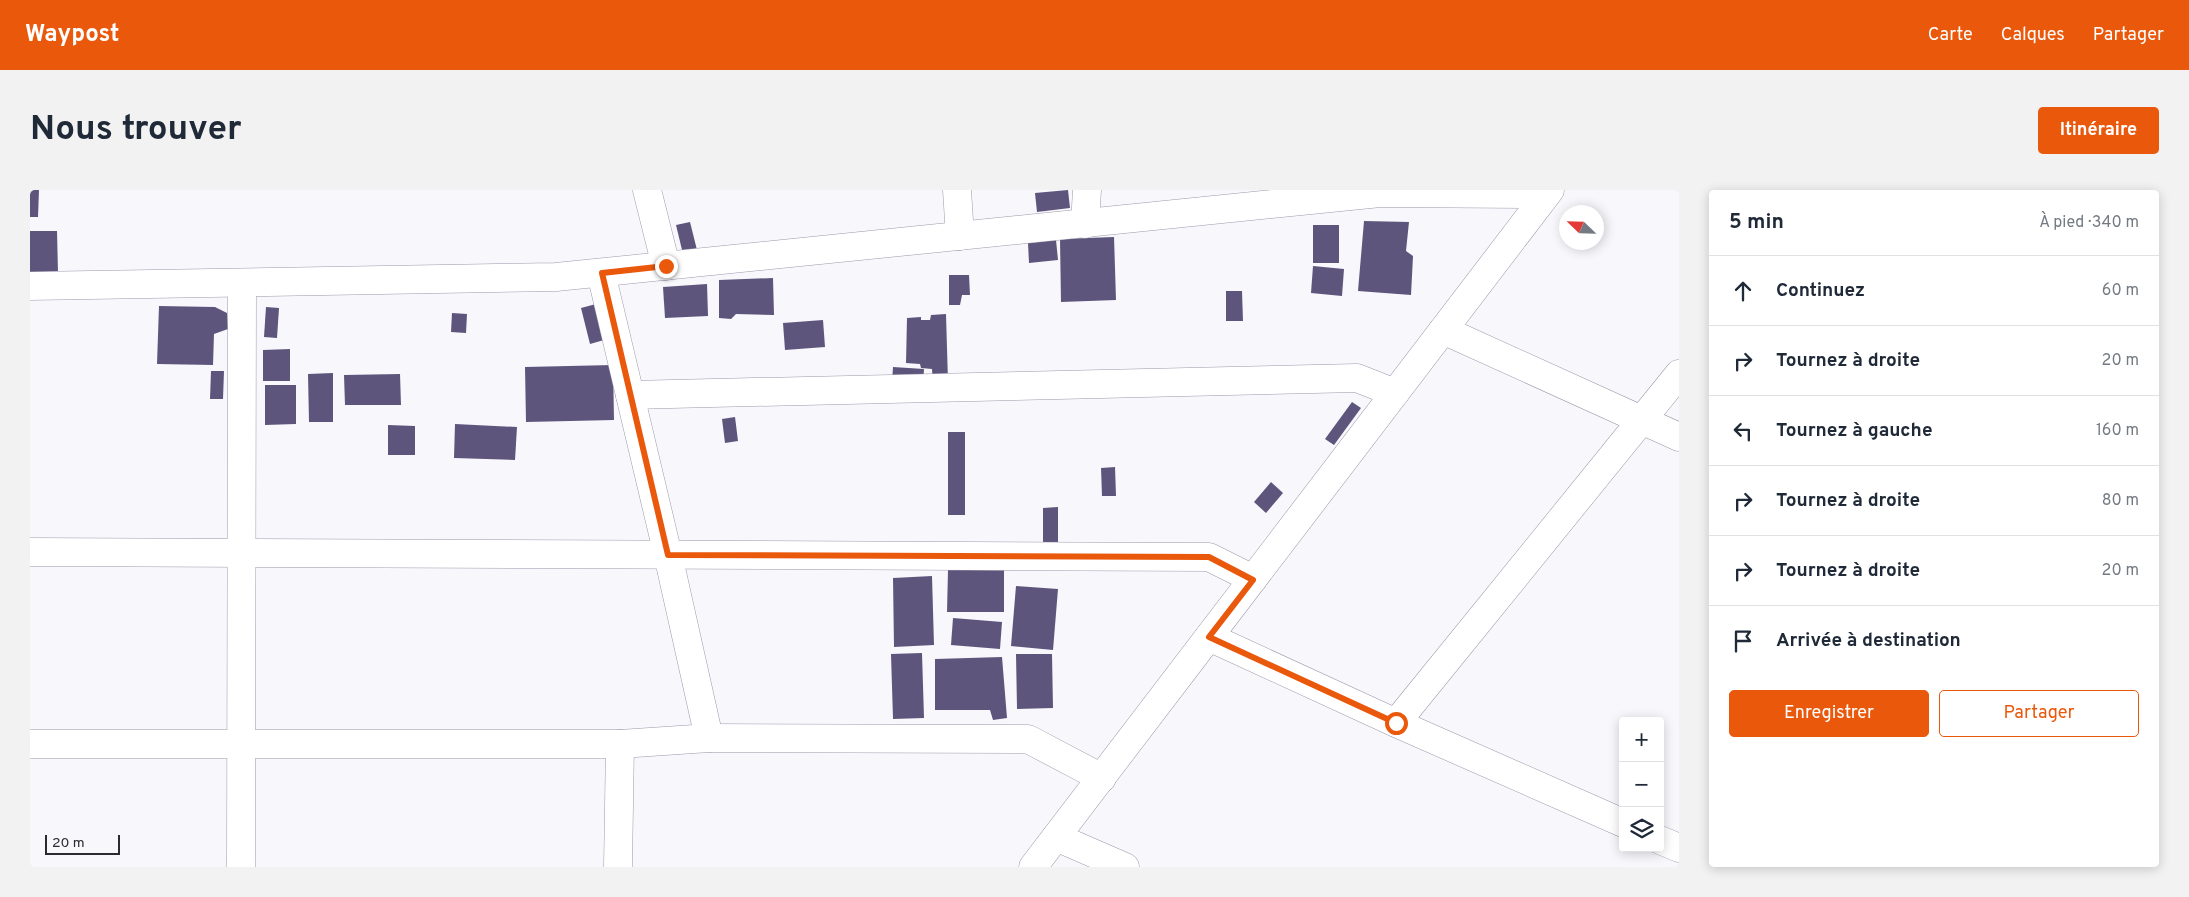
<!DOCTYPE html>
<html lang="fr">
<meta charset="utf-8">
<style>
:root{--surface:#fff;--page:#f2f2f3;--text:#1f2937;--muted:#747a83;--line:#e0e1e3;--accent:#ea580c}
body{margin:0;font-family:Overpass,sans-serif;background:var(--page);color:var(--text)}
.controls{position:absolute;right:15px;bottom:15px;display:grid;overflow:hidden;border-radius:5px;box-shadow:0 2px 12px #0003}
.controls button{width:45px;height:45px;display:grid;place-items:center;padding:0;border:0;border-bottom:1px solid var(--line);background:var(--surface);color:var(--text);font:25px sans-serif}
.compass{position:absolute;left:1529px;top:15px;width:45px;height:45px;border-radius:50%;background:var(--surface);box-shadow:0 2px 12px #0003;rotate:293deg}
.scale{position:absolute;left:15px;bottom:12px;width:75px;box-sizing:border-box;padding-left:5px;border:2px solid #2b2931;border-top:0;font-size:14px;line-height:18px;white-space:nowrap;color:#2b2931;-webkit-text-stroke:4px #f8f7fc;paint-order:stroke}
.stop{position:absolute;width:15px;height:15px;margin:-11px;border:4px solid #ea580c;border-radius:50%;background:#fff}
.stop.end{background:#ea580c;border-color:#fff;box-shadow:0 1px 5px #0008}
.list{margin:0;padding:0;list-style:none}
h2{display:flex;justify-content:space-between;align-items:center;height:65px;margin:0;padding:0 20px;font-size:21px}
h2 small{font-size:16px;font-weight:400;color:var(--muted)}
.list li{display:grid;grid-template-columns:32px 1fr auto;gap:15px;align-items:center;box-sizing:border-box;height:70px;padding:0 20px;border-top:1px solid var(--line)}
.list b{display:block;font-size:19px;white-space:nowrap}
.list em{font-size:16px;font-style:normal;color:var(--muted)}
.actions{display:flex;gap:10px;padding:15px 20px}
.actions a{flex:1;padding:11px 0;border:1px solid var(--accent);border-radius:5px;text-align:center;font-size:18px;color:var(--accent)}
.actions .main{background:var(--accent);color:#fff}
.icon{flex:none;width:28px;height:28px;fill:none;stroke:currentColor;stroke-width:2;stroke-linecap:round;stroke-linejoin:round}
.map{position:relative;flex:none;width:1649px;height:677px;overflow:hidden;border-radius:5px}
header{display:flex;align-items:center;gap:30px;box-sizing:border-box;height:70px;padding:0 25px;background:var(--accent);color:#fff}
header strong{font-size:24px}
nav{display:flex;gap:28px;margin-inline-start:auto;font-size:18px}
.intro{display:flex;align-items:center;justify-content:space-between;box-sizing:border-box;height:120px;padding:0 30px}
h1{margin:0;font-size:35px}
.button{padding:12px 22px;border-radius:5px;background:var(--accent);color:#fff;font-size:18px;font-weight:700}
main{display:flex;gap:30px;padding:0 30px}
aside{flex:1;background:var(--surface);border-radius:5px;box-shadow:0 2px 12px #0003}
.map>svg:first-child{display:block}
.building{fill:#5e557c}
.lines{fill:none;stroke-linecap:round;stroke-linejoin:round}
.minor-casing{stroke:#9d99ac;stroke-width:29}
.minor{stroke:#fff;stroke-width:28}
.route{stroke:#ea580c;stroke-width:6}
</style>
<header>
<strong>Waypost</strong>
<nav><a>Carte</a><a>Calques</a><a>Partager</a></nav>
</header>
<div class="intro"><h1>Nous trouver</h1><a class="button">Itinéraire</a></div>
<main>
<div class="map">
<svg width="1649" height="677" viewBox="0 0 1649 677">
<rect width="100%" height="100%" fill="#f8f7fc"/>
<g class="building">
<path d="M 0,0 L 9,0 L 8,27 L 0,27 Z"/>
<path d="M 1038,0 L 1040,18 L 1007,22 L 1005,3 Z"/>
<path d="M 1334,31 L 1379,32 L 1376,61 L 1383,66 L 1381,105 L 1328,101 Z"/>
<path d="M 660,32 L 667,60 L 653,64 L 646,35 Z"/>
<rect x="1283" y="35" width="26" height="38"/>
<path d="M 0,41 L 27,41 L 28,83 L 0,84 Z"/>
<path d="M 1084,47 L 1086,110 L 1031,112 L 1030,49 Z"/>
<path d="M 1026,50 L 1028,70 L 999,73 L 998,53 Z"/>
<path d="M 1283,76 L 1314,79 L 1312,106 L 1281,103 Z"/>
<path d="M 919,85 L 939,85 L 940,105 L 932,105 L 930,115 L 919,115 Z"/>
<path d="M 743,88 L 744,125 L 706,124 L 701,129 L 689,128 L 689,90 Z"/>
<path d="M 677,94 L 678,126 L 635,128 L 633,97 Z"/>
<path d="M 1196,101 L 1212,101 L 1213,131 L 1196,131 Z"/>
<path d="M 566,114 L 574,150 L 560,154 L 551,118 Z"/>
<path d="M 129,116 L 185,117 L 197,123 L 198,139 L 184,144 L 183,175 L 127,174 Z"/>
<path d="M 236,117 L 249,118 L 247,148 L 234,147 Z"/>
<path d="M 422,123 L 437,124 L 436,143 L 421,142 Z"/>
<path d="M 916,124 L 918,192 L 903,193 L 902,179 L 891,178 L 890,174 L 876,173 L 877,128 L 891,127 L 891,130 L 900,130 L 901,125 Z"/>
<path d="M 793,130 L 795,157 L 755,160 L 753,133 Z"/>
<path d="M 260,159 L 260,191 L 233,191 L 233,160 Z"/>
<path d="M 583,175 L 584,230 L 496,232 L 495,177 Z"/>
<path d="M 863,177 L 894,179 L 893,195 L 862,193 Z"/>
<path d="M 181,181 L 194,181 L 193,209 L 180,209 Z"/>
<path d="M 303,183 L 303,232 L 279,232 L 278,184 Z"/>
<path d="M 370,184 L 371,215 L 315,215 L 314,185 Z"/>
<path d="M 235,195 L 266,195 L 266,234 L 235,235 Z"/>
<path d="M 1322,212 L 1331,218 L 1304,255 L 1295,249 Z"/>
<path d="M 705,227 L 708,251 L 695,253 L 692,229 Z"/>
<path d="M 425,234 L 487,237 L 485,270 L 424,268 Z"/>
<path d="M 358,235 L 385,236 L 385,265 L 358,265 Z"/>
<rect x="918" y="242" width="17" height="83"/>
<path d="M 1085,277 L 1086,306 L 1072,306 L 1071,278 Z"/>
<path d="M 1241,292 L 1253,303 L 1236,323 L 1224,312 Z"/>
<path d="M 1028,317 L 1028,361 L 1013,361 L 1013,318 Z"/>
<path d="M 918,380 L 974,380 L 974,422 L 917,422 Z"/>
<path d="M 902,386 L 904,455 L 864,457 L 863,388 Z"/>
<path d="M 986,396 L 1028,399 L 1023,460 L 981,456 Z"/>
<path d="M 923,428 L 972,432 L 970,459 L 921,455 Z"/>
<path d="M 892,463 L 894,528 L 863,529 L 861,464 Z"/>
<path d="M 986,464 L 1022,464 L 1023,518 L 987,519 Z"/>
<path d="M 972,467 L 977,528 L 963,530 L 960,520 L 905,520 L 905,469 Z"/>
</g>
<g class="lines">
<defs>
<g id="minor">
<path d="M 617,0 L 636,76"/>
<path d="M 927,0 L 930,46"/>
<path d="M 1055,34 L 1057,0"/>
<path d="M 571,83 L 638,365 L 679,548"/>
<path d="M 0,96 L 526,87 L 1350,3 L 1516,4"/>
<path d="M 1413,140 L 1649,247"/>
<path d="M 600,205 L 1327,188 L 1365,203"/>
<path d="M 0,362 L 1179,367 L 1223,389"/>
<path d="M 1179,447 L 1366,533 L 1593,633"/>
<path d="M 1366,533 L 1649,184"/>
<path d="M 0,554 L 590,554 L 679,548 L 998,549 L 1072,588"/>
<path d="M 1026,647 L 1095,677"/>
<path d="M 1630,650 L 1649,658"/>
<path d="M 211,677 L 212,93"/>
<path d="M 588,677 L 590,554"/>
<path d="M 1003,677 L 1520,0"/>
</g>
</defs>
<use href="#minor" class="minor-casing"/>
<use href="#minor" class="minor"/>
</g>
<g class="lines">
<path class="route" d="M 636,76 L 572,83 L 638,365 L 1179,367 L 1223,390 L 1179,447 L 1366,533"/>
</g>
</svg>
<div class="controls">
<button>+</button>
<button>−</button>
<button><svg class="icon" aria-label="layers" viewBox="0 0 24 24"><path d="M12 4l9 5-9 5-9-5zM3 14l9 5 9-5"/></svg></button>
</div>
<svg class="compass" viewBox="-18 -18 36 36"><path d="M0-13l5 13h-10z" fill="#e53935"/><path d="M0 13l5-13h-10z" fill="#747a83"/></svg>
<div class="scale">20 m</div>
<div class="stop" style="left:1366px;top:533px"></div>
<div class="stop end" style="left:636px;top:76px"></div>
</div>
<aside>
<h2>5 min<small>À pied · 340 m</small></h2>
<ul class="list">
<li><svg class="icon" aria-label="ahead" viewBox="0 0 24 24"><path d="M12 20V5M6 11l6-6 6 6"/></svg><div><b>Continuez</b></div><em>60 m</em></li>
<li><svg class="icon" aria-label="right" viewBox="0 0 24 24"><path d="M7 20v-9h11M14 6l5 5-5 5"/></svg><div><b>Tournez à droite</b></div><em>20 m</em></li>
<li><svg class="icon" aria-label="left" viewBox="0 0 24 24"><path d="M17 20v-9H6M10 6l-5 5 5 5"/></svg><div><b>Tournez à gauche</b></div><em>160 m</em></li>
<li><svg class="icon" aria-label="right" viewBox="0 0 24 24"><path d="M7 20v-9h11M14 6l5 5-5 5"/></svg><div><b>Tournez à droite</b></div><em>80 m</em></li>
<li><svg class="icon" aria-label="right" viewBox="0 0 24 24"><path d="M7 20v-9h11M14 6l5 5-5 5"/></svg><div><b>Tournez à droite</b></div><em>20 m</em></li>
<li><svg class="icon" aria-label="arrive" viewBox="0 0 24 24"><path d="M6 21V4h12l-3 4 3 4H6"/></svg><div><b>Arrivée à destination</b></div></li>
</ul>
<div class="actions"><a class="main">Enregistrer</a><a>Partager</a></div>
</aside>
</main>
